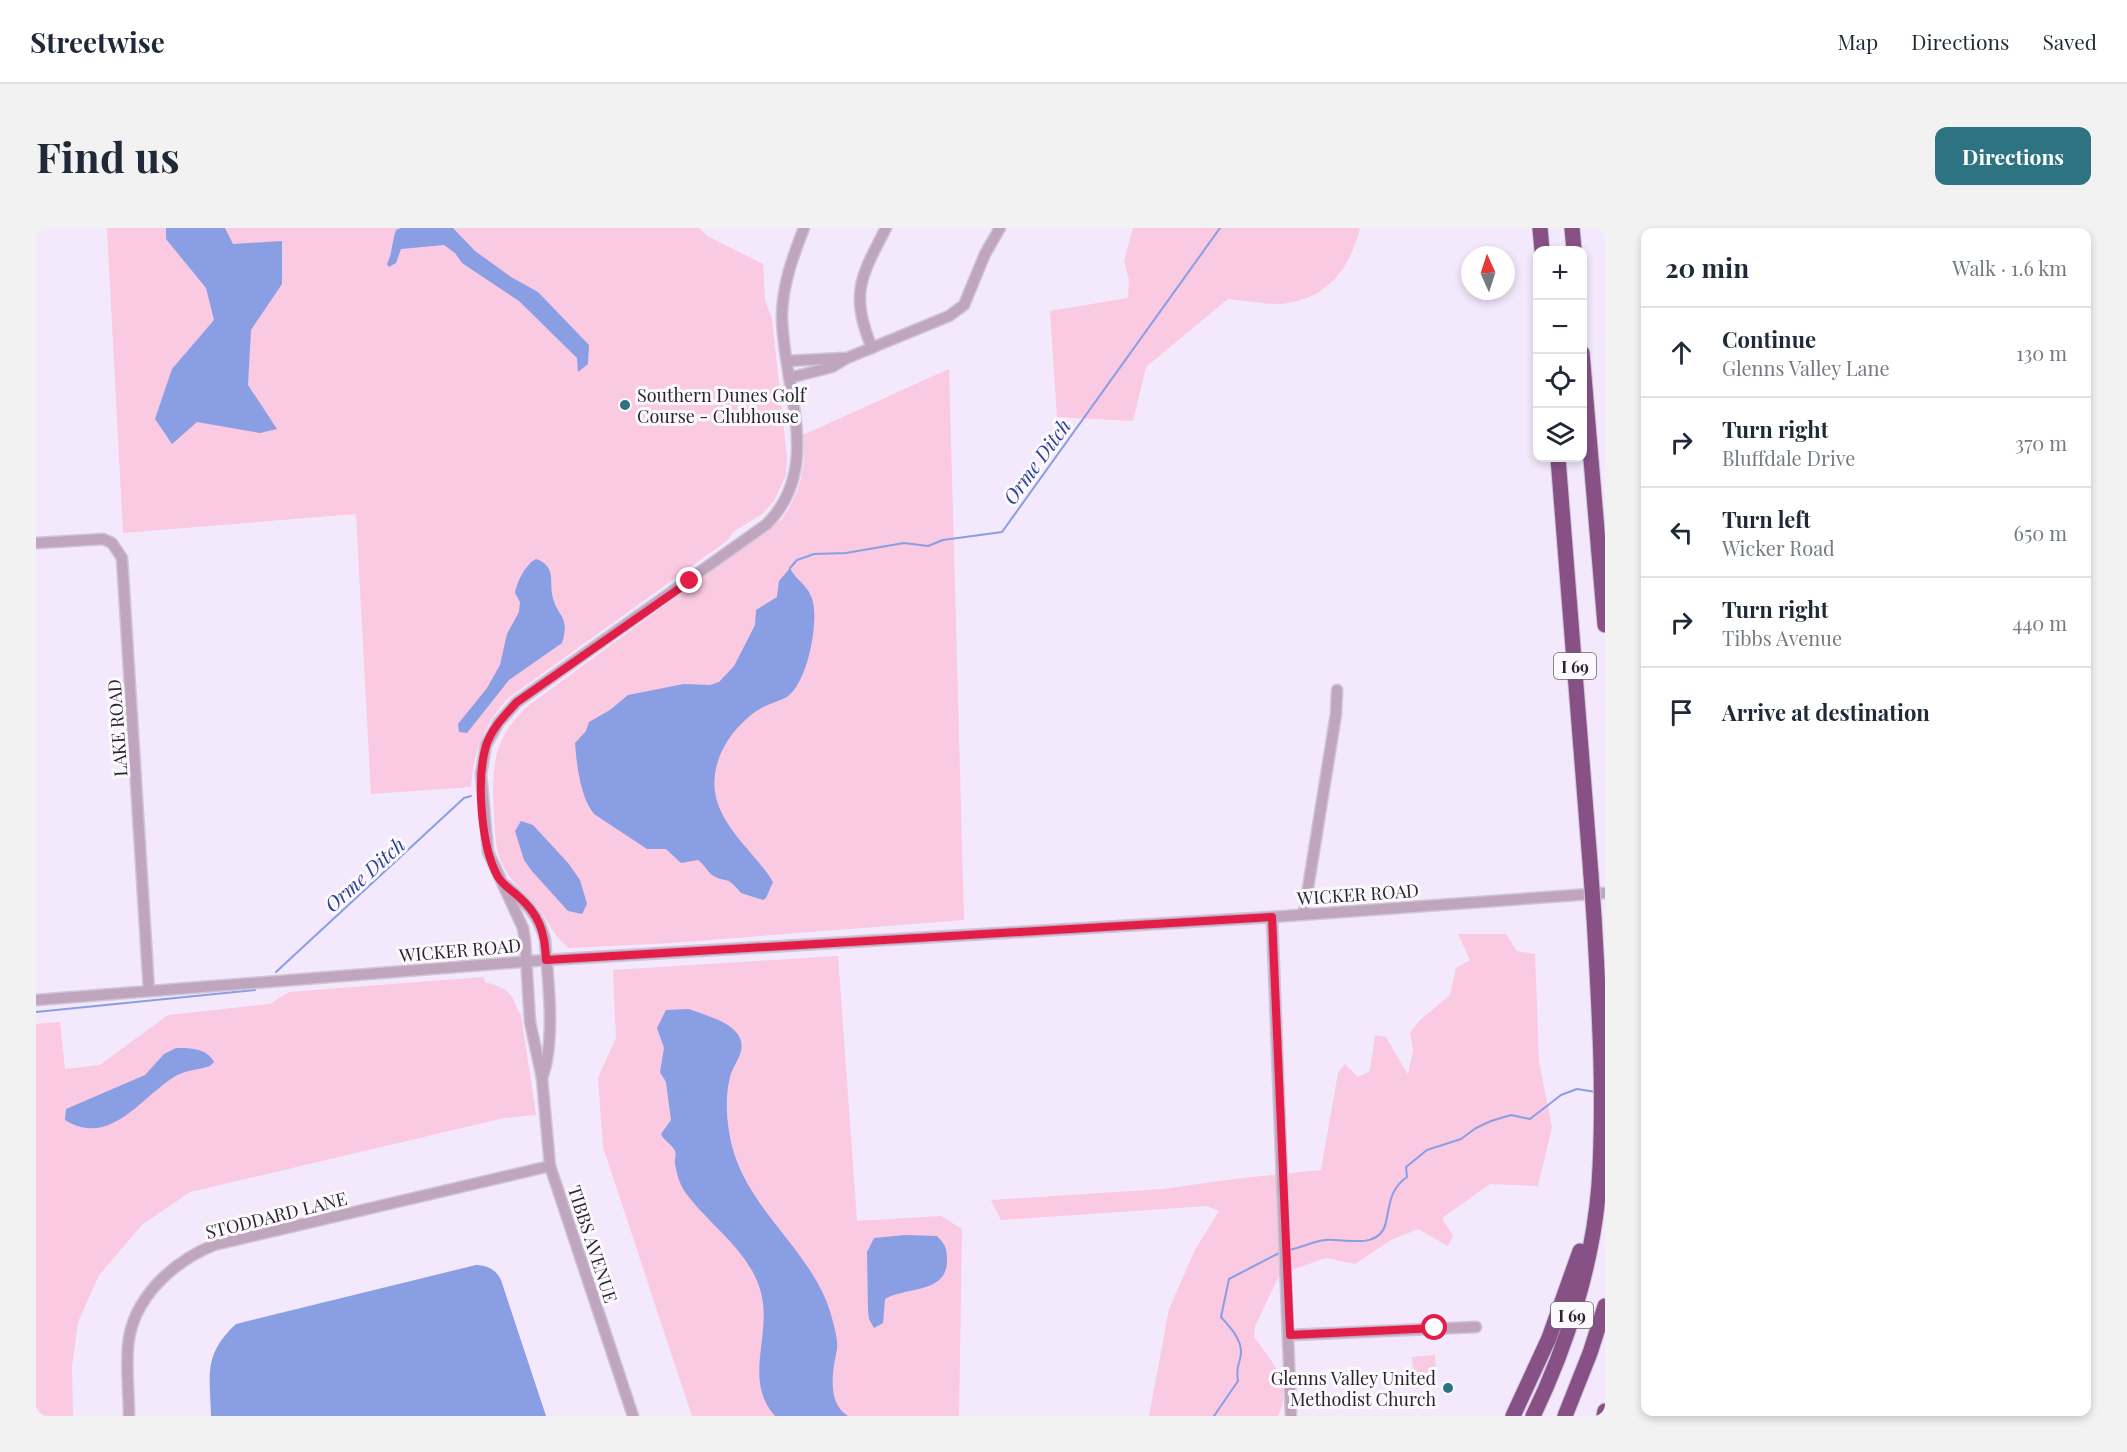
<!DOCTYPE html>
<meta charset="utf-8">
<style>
:root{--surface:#fff;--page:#f2f2f3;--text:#1f2937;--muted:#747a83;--line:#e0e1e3;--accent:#2e7382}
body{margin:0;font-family:"Playfair Display",serif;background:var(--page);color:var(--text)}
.controls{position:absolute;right:18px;top:18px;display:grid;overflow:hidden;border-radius:12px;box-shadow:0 3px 9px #0003}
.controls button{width:54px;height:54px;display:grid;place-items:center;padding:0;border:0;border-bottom:2px solid var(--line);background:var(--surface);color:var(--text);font:30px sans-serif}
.compass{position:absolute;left:1425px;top:18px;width:54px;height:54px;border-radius:50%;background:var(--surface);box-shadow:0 3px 9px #0003;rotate:357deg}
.stop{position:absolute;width:18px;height:18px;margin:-14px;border:4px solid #e11d48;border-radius:50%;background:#fff}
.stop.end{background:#e11d48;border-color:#fff;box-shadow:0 2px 6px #0008}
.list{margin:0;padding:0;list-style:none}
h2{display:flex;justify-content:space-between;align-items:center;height:78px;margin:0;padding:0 24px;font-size:26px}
h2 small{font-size:20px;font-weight:400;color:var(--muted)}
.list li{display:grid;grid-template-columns:39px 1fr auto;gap:18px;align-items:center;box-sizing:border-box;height:90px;padding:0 24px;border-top:2px solid var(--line)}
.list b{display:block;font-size:22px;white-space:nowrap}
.list p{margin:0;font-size:20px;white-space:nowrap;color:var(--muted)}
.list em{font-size:20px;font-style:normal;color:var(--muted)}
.icon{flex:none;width:33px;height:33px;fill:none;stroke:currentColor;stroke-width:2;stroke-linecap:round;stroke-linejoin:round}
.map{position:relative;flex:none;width:1569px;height:1188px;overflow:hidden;border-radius:12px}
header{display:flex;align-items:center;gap:36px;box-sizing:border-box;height:84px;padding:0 30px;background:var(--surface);border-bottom:2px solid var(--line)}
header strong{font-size:28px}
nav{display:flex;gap:33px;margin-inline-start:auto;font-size:21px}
.intro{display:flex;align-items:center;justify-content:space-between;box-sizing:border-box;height:144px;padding:0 36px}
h1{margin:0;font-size:42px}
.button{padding:15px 27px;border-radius:12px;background:var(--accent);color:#fff;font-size:21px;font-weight:700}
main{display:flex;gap:36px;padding:0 36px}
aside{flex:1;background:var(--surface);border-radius:12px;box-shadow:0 3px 9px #0003}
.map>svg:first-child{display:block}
.green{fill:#fac9e2}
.water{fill:#899ee3}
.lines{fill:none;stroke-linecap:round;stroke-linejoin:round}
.stream{stroke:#899ee3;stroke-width:2}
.minor-casing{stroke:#cfc5d7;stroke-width:13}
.highway-casing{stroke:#cfc5d7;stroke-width:17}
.minor{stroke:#c0a5be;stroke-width:10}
.highway{stroke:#875186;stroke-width:15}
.highway-bridge-casing{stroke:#cfc5d7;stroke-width:17;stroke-linecap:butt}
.highway-bridge{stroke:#875186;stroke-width:15}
.route{stroke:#e11d48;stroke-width:8}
.poi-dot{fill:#2e7382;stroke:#fbf9fd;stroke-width:2}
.labels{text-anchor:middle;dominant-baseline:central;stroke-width:6;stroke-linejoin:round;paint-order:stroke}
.shield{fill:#fbf9fd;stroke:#68656b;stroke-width:1.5}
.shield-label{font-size:16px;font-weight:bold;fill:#29252c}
.poi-label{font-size:18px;fill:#29252c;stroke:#fbf9fd;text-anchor:start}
.street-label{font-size:18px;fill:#29252c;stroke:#fbf9fd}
.water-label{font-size:20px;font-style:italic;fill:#324394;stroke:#fbf9fd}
</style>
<header>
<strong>Streetwise</strong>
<nav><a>Map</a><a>Directions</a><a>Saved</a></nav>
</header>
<div class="intro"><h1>Find us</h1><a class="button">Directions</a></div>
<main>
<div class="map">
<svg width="1569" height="1188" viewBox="0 0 1569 1188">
<rect width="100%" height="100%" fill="#f3e8fc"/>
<g class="green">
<path d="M 71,0 L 663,0 L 671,8 L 727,36 L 729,72 L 736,91 L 751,230 L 750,247 L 738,273 L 726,286 L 697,304 L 692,312 L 471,471 C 448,498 437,524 435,559 L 335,566 L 320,286 L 87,305 Z"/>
<path d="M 1097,0 L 1324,0 C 1314,39 1294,68 1252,75 C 1233,78 1211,72 1192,71 L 1110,139 L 1097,193 L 1021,189 L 1014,83 L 1092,70 L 1093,52 L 1088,33 Z"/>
<path d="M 913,141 L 928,692 L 635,715 L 533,720 C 515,705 517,700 505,684 C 492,666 473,654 465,633 C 459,619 459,603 458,587 C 456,541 455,512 492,478 L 746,291 C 764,265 771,239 767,207 Z"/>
<path d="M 1422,706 L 1470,706 L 1481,723 L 1499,726 L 1503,834 L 1516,899 L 1502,958 L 1454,956 L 1406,990 L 1417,1008 L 1412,1018 L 1382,1001 L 1355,1012 L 1319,1036 L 1290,1030 L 1244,1046 L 1219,1098 L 1218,1109 C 1236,1134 1258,1156 1242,1188 L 1113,1188 L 1133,1081 L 1159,1022 L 1183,983 L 1171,978 L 965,992 L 955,972 L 1127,961 L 1198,951 L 1285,942 L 1302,845 L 1309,836 L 1322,849 L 1334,843 L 1339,807 L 1350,809 L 1372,847 L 1377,822 L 1374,805 L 1384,792 L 1414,767 L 1420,740 L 1434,732 Z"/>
<path d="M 802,728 L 821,993 L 905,988 L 926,1001 L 923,1188 L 656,1188 L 567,919 L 562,850 L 580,810 L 577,742 Z"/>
<path d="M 447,749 L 449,754 C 458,757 471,760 476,769 C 480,775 480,781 485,787 L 500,887 L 468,890 L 154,964 L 107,996 L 63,1047 L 42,1094 L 36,1139 L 37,1188 L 0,1188 L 0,796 L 24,794 L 29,841 L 64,837 L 132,787 L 234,776 L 253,764 Z"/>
<path d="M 1399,1127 L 1400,1144 L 1377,1145 L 1376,1129 Z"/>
</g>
<g class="water">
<path d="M 130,0 L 189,0 L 197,16 L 246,13 L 246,56 L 215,102 L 212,157 L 241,201 L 224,205 L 161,194 L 136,216 L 119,191 L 136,141 L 178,92 L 170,60 L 130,11 Z"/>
<path d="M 365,0 L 417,0 L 439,23 L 475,49 L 502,64 L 553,117 L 552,136 L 542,144 L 541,130 L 483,73 L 426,35 L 419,25 L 408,17 L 365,21 L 360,35 L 353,39 L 351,36 C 356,27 356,13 360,2 Z"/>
<path d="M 500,331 C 519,338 514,350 516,366 C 520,389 535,387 526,415 L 473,452 L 431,505 L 423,504 L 422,496 L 451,460 L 464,437 L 471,406 L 483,384 L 484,374 L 479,365 C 481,353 491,335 500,331 Z"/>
<path d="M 754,340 C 760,353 773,357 777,374 C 782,397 772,454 751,469 C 742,474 731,476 722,482 C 693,501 669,540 682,576 C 693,607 720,626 737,654 L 730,670 L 727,672 L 705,665 C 690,646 691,656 676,647 C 671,643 668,636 662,632 L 645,635 L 630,621 L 611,621 L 558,586 C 544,568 541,538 539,515 L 550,503 L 553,494 L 574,482 L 592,467 L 648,456 L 674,457 L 683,454 L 698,438 L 713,409 L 719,397 L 720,382 L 741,369 L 743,353 Z"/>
<path d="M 485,593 L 497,597 L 532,635 L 544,652 L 551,676 L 546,686 L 532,683 L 495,642 L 488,632 L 479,603 Z"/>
<path d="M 653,781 C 671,788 711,797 705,823 C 703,832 696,840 694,849 C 688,872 691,903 698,925 C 718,989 782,1028 797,1094 C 799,1102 802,1112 801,1121 C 797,1141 790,1175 812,1188 L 739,1188 C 709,1155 732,1114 727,1075 C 721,1027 675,1000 649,964 C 643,955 641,946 639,936 C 638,931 641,928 639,923 C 636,916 628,913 625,906 L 635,892 L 630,854 L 624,844 L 628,820 L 621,800 L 630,782 Z"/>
<path d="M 140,820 C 154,820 171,820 178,834 L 174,838 C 162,842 148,842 138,849 C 104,870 74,920 29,892 L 30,881 L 109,847 L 128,826 Z"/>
<path d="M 869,1007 L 901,1008 C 910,1017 911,1021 911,1033 C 911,1066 868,1059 849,1071 L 847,1095 L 838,1100 L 833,1091 L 832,1082 L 831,1024 L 838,1010 Z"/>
<path d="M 440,1037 C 453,1038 459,1041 465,1052 L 510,1188 L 175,1188 C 174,1146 167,1127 200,1096 Z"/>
</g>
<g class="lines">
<g class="stream">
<path d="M 754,340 L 761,332 L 778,326 L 810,325 L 868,315 L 892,318 L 907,312 L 966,304 L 1184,0"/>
<path d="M 240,744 L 428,570 L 435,568"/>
<path d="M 0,784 L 219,762"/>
<path d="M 1253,1022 C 1265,1020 1278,1013 1289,1012 C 1309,1010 1344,1023 1350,994 C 1354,975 1354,961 1371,949 L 1370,939 L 1391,922 L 1425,911 L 1440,900 L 1455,893 L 1475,887 L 1494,891 L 1525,867 L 1541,861 L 1560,864"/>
<path d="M 1178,1188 L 1202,1153 C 1199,1136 1205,1136 1205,1124 C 1205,1110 1193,1098 1185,1089 L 1193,1051 L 1245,1024"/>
</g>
<defs>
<g id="minor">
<path d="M 836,120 C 814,66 824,50 850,0"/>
<path d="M 751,133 L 808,130"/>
<path d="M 753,150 L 796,139 L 811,130 L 913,88 L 928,77 L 949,26 L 964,0"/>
<path d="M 0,315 L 67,311 L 76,315 L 86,330 L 113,763"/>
<path d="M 469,657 C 489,674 503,686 509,712 C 512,753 520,812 506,850"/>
<path d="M 1268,685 L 1300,486 L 1301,462"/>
<path d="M 1236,689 L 1255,1188"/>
<path d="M 0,772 L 510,732 L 1236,689 L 1569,665"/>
<path d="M 1254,1107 L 1440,1099"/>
<path d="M 93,1188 C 93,1165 90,1141 92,1118 C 96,1071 136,1034 178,1017 L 514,938"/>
<path d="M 597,1188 L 514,938 L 506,850 L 494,794 L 489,712 L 487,700 L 452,624 L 445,546 L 450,517 L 463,494 L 481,474 L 731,296 C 788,238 747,160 746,89 C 746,58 757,28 768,0"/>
</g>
<g id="highway">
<path d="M 1504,0 L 1506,22"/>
<path d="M 1536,0 L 1538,22"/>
<path d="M 1546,125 L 1569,397"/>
<path d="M 1522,230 L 1555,647"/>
<path d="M 1477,1188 L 1513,1110 L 1544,1023"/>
<path d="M 1497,1188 C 1531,1118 1557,1035 1563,957 C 1569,867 1563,778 1558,689"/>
<path d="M 1529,1188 L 1554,1125 L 1569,1078"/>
<path d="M 1568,1188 L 1569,1183"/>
</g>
</defs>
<use href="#minor" class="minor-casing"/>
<use href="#highway" class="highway-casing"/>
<use href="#minor" class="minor"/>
<use href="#highway" class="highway"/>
<defs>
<path id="highway-bridge" d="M 1555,647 L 1558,689"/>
</defs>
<use href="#highway-bridge" class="highway-bridge-casing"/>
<use href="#highway-bridge" class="highway-bridge"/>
</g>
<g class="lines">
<path class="route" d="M 654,353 L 481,474 C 469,487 455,501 450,518 C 440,551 445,619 462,649 C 466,656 475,662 482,668 C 503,686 509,704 510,732 L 1236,689 L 1254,1107 L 1399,1100"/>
</g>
<g class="poi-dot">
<circle cx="589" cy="177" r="6"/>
<circle cx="1412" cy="1160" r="6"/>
</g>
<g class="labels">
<g class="shield">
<rect x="1518" y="425" width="42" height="26" rx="4.5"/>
<rect x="1515" y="1074" width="42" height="26" rx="4.5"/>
</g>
<g class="shield-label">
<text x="1539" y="438">I 69</text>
<text x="1536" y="1087">I 69</text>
</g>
<g class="poi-label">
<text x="601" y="167">Southern Dunes Golf<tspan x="601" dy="21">Course - Clubhouse</tspan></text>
<text x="1400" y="1150" text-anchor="end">Glenns Valley United<tspan x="1400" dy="21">Methodist Church</tspan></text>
</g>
<g class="street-label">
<text transform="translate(81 500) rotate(-94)">LAKE ROAD</text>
<text transform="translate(1322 666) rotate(-4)">WICKER ROAD</text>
<text transform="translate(424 722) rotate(-5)">WICKER ROAD</text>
<text transform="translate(240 987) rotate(-14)">STODDARD LANE</text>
<text transform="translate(557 1016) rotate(72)">TIBBS AVENUE</text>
</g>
<g class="water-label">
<text transform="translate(1000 233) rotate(-54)">Orme Ditch</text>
<text transform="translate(328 646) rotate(-42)">Orme Ditch</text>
</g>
</g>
</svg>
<div class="controls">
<button>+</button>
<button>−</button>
<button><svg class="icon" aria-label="locate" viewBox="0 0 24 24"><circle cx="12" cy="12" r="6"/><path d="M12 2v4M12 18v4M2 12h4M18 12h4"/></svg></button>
<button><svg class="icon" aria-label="layers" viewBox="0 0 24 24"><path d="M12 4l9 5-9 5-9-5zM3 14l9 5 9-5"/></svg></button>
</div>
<svg class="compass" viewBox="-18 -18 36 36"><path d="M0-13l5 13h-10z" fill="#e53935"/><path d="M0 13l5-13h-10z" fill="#747a83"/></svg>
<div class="stop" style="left:1399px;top:1100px"></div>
<div class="stop end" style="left:654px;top:353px"></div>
</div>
<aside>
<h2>20 min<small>Walk · 1.6 km</small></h2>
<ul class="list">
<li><svg class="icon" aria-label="ahead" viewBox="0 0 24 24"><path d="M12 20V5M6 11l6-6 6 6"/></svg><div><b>Continue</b><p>Glenns Valley Lane</p></div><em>130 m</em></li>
<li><svg class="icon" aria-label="right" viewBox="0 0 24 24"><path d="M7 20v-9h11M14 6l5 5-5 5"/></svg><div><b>Turn right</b><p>Bluffdale Drive</p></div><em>370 m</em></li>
<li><svg class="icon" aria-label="left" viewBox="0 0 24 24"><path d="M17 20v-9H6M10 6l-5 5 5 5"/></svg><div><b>Turn left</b><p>Wicker Road</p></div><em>650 m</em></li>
<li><svg class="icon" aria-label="right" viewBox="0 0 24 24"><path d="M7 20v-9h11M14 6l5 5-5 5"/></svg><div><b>Turn right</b><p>Tibbs Avenue</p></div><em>440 m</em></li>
<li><svg class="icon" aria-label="arrive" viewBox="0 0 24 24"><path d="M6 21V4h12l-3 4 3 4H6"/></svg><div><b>Arrive at destination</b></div></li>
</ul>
</aside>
</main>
